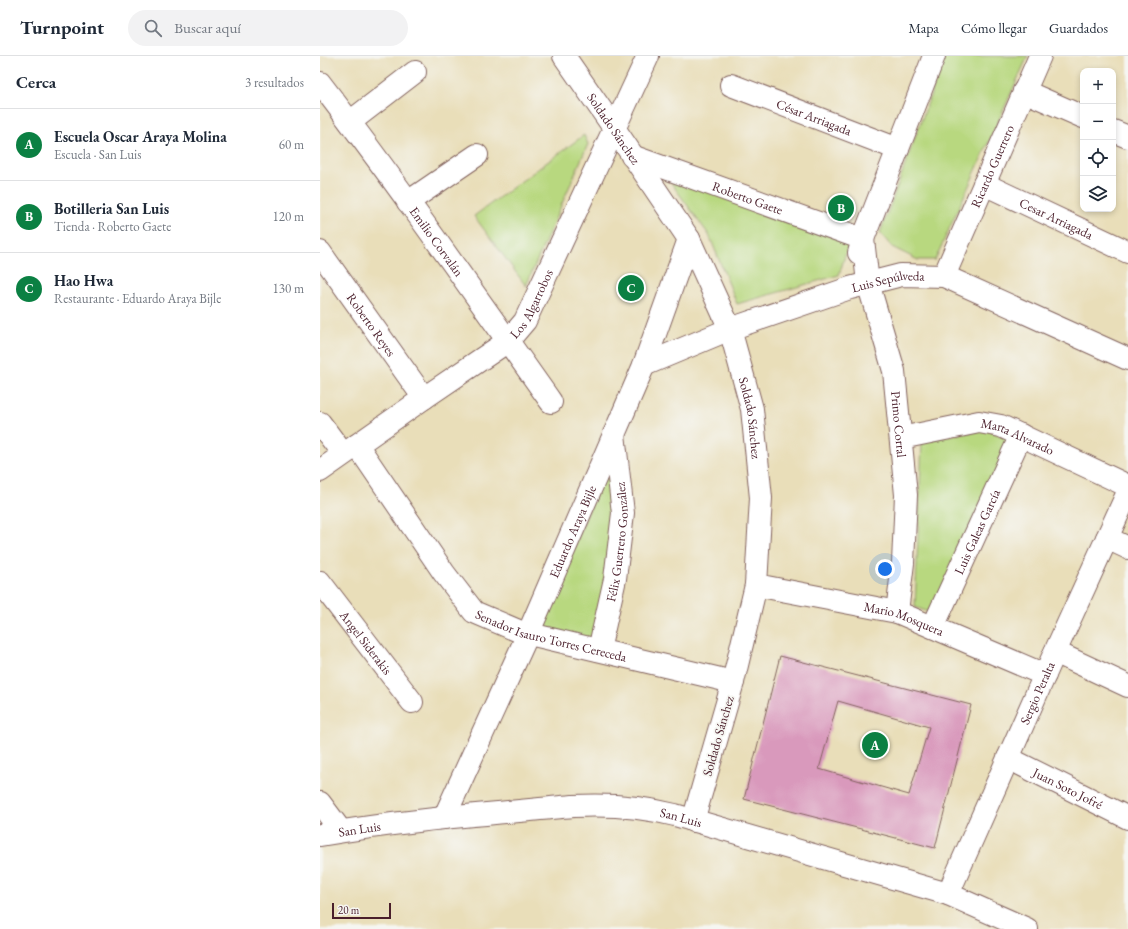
<!DOCTYPE html>
<html lang="es">
<meta charset="utf-8">
<style>
:root{--surface:#fff;--page:#f2f2f3;--text:#1f2937;--muted:#747a83;--line:#e0e1e3;--accent:#0b8043}
body{margin:0;font-family:"EB Garamond",serif;background:var(--page);color:var(--text)}
.controls{position:absolute;right:12px;top:12px;display:grid;overflow:hidden;border-radius:8px;box-shadow:0 2px 6px #0003}
.controls button{width:36px;height:36px;display:grid;place-items:center;padding:0;border:0;border-bottom:1px solid var(--line);background:var(--surface);color:var(--text);font:20px sans-serif}
.scale{position:absolute;left:12px;bottom:10px;width:59px;box-sizing:border-box;padding-left:4px;border:2px solid #4a1f2b;border-top:0;font-size:11px;line-height:14px;white-space:nowrap;color:#4a1f2b;-webkit-text-stroke:3px #f6f6f2;paint-order:stroke}
.you{position:absolute;left:565px;top:513px;width:14px;height:14px;margin:-10px;border:3px solid #fff;border-radius:50%;background:#1a73e8;box-shadow:0 0 0 6px #1a73e833}
.badge{display:grid;place-items:center;width:26px;height:26px;border-radius:50%;background:var(--accent);color:#fff;font-size:13px;font-weight:700}
.pin{position:absolute;translate:-50% -50%;border:2px solid #fff;box-shadow:0 1px 4px #0006}
.list{margin:0;padding:0;list-style:none}
h2{display:flex;justify-content:space-between;align-items:center;height:52px;margin:0;padding:0 16px;font-size:17px}
h2 small{font-size:13px;font-weight:400;color:var(--muted)}
.list li{display:grid;grid-template-columns:26px 1fr auto;gap:12px;align-items:center;box-sizing:border-box;height:72px;padding:0 16px;border-top:1px solid var(--line)}
.list b{display:block;font-size:15px;white-space:nowrap}
.list p{margin:0;font-size:13px;white-space:nowrap;color:var(--muted)}
.list em{font-size:13px;font-style:normal;color:var(--muted)}
.icon{flex:none;width:22px;height:22px;fill:none;stroke:currentColor;stroke-width:2;stroke-linecap:round;stroke-linejoin:round}
.map{position:relative;flex:none;width:808px;height:873px;overflow:hidden}
header{display:flex;align-items:center;gap:24px;box-sizing:border-box;height:56px;padding:0 20px;background:var(--surface);border-bottom:1px solid var(--line)}
header strong{font-size:19px}
nav{display:flex;gap:22px;margin-inline-start:auto;font-size:14px}
.search{width:280px;height:36px;background:var(--page);display:flex;align-items:center;gap:10px;box-sizing:border-box;padding:0 14px;border-radius:22px;color:var(--muted);font-size:15px}
main{display:flex}
aside{flex:1;background:var(--surface)}
.map>svg:first-child{display:block}
.green{fill:#b8d87f;stroke:#817c55}
.building{fill:#d999bc;fill-rule:evenodd}
.lines{fill:none;stroke-linecap:round;stroke-linejoin:round}
.minor-casing{stroke:#82625d;stroke-width:24}
.minor{stroke:#fff;stroke-width:22}
.labels{text-anchor:middle;dominant-baseline:central;stroke-width:3.5;stroke-linejoin:round;paint-order:stroke}
.street-label{font-size:13px;fill:#4a1f2b;stroke:#f6f6f2}
</style>
<header>
<strong>Turnpoint</strong>
<div class="search"><svg class="icon" aria-label="search" viewBox="0 0 24 24"><circle cx="10" cy="10" r="6"/><path d="M15 15l6 6"/></svg>Buscar aquí</div>
<nav><a>Mapa</a><a>Cómo llegar</a><a>Guardados</a></nav>
</header>
<main>
<aside>
<h2>Cerca<small>3 resultados</small></h2>
<ul class="list">
<li><span class="badge">A</span><div><b>Escuela Oscar Araya Molina</b><p>Escuela · San Luis</p></div><em>60 m</em></li>
<li><span class="badge">B</span><div><b>Botilleria San Luis</b><p>Tienda · Roberto Gaete</p></div><em>120 m</em></li>
<li><span class="badge">C</span><div><b>Hao Hwa</b><p>Restaurante · Eduardo Araya Bijle</p></div><em>130 m</em></li>
</ul>
</aside>
<div class="map">
<svg width="808" height="873" viewBox="0 0 808 873">
<rect width="100%" height="100%" fill="#f6f6f2"/>
<filter id="ink" filterUnits="userSpaceOnUse"><feTurbulence type="fractalNoise" baseFrequency=".025" numOctaves="2"/><feDisplacementMap in="SourceGraphic" scale="8" xChannelSelector="R" yChannelSelector="G"/><feConvolveMatrix kernelMatrix="1 2 1 2 8 2 1 2 1" color-interpolation-filters="sRGB"/></filter>
<filter id="wash" filterUnits="userSpaceOnUse"><feTurbulence type="fractalNoise" baseFrequency=".012" numOctaves="4" result="noise"/><feDisplacementMap in="SourceGraphic" scale="16" xChannelSelector="R" yChannelSelector="G"/><feGaussianBlur stdDeviation="0.9" result="paint"/><feColorMatrix in="noise" values="0 0 0 0 0 0 0 0 0 0 0 0 0 0 0 0 0 1.4 0 .05"/><feComposite in="paint" operator="in"/></filter>
<g filter="url(#wash)">
<rect width="100%" height="100%" fill="#e9deb9"/>
<g class="green">
<path d="M 625,0 L 708,0 L 615,204 L 598,204 L 572,191 L 560,177 Z"/>
<path d="M 264,79 L 268,88 L 206,230 L 154,160 Z"/>
<path d="M 344,117 L 529,187 L 519,219 L 417,248 L 389,179 Z"/>
<path d="M 667,373 L 691,385 L 611,557 L 595,551 L 602,385 Z"/>
<path d="M 290,402 L 292,470 L 283,545 L 275,585 L 222,570 Z"/>
</g>
<g id="blocks">
<path class="building" d="M 460,600 L 651,649 L 615,792 L 424,743 ZM 518,645 L 609,671 L 589,739 L 499,713 Z"/>
</g>
</g>
<g filter="url(#ink)">
<use href="#blocks" fill-opacity="0" stroke="#82625d" stroke-width="1"/>
<g class="lines">
<defs>
<g id="minor">
<path id="s1" d="M 244,0 L 294,72 L 369,183 L 410,273 L 432,353 L 441,442 L 436,529 L 413,626 L 373,765"/>
<path id="s2" d="M 0,27 C 80,131 155,239 231,346"/>
<path id="s3" d="M 411,29 L 578,93"/>
<path d="M 704,35 L 763,61"/>
<path d="M 30,66 L 95,16"/>
<path d="M 793,75 L 808,81"/>
<path id="s4" d="M 312,100 L 543,183 L 548,227 L 574,315 L 586,439 L 583,507 L 577,556"/>
<path id="s5" d="M 664,128 L 808,196"/>
<path d="M 88,146 L 157,99"/>
<path id="s6" d="M 0,196 L 104,342"/>
<path d="M 539,197 L 543,183 L 614,0"/>
<path id="s7" d="M 624,220 L 720,0"/>
<path id="s8" d="M 324,309 L 410,273 L 530,232 L 581,219 L 624,220 L 808,303"/>
<path d="M 0,367 L 23,398"/>
<path id="s9" d="M 581,382 L 659,366 L 681,370 L 808,430"/>
<path id="s10" d="M 37,389 L 124,517 L 154,556 L 201,576 L 413,626"/>
<path id="s11" d="M 0,415 L 104,342 L 188,285 L 205,265 L 328,0"/>
<path d="M 787,482 L 808,492"/>
<path id="s12" d="M 0,526 L 92,646"/>
<path id="s13" d="M 436,529 L 577,556 L 725,619"/>
<path id="s14" d="M 613,571 L 701,379"/>
<path id="s15" d="M 279,594 L 295,523 L 303,457 L 294,378"/>
<path d="M 735,596 L 808,630"/>
<path id="s16" d="M 688,702 L 808,762"/>
<path d="M 0,747 L 21,775"/>
<path id="s17" d="M 124,762 L 208,578 L 324,309 L 369,183"/>
<path id="s18" d="M 0,779 C 83,764 169,758 253,750 C 289,748 320,750 355,759 L 628,838 L 707,873"/>
<path id="s19" d="M 628,838 L 735,596 L 808,436"/>
</g>
</defs>
<use href="#minor" class="minor-casing"/>
<use href="#minor" class="minor"/>
</g>
</g>
<g class="labels">
<g class="street-label">
<text stroke="none"><textPath href="#s3" startOffset="89">César Arriagada</textPath></text>
<text stroke="none"><textPath href="#s1" startOffset="88">Soldado Sánchez</textPath></text>
<text stroke="none"><textPath href="#s7" startOffset="120">Ricardo Guerrero</textPath></text>
<text stroke="none"><textPath href="#s4" startOffset="123">Roberto Gaete</textPath></text>
<text stroke="none"><textPath href="#s5" startOffset="80">Cesar Arriagada</textPath></text>
<text stroke="none"><textPath href="#s2" startOffset="197">Emilio Corvalán</textPath></text>
<text stroke="none"><textPath href="#s8" startOffset="259">Luis Sepúlveda</textPath></text>
<text stroke="none"><textPath href="#s11" startOffset="273">Los Algarrobos</textPath></text>
<text stroke="none"><textPath href="#s6" startOffset="89">Roberto Reyes</textPath></text>
<text stroke="none"><textPath href="#s1" startOffset="412">Soldado Sánchez</textPath></text>
<text stroke="none"><textPath href="#s4" startOffset="435">Primo Corral</textPath></text>
<text stroke="none"><textPath href="#s9" startOffset="121">Marta Alvarado</textPath></text>
<text stroke="none"><textPath href="#s17" startOffset="314">Eduardo Araya Bijle</textPath></text>
<text stroke="none"><textPath href="#s14" startOffset="105">Luis Galeas García</textPath></text>
<text stroke="none"><textPath href="#s15" startOffset="110">Félix Guerrero González</textPath></text>
<text stroke="none"><textPath href="#s13" startOffset="152">Mario Mosquera</textPath></text>
<text stroke="none"><textPath href="#s10" startOffset="285">Senador Isauro Torres Cereceda</textPath></text>
<text stroke="none"><textPath href="#s12" startOffset="76">Angel Siderakis</textPath></text>
<text stroke="none"><textPath href="#s19" startOffset="220">Sergio Peralta</textPath></text>
<text transform="translate(398 680) rotate(-74)">Soldado Sánchez</text>
<text stroke="none"><textPath href="#s16" startOffset="67">Juan Soto Jofré</textPath></text>
<text stroke="none"><textPath href="#s18" startOffset="364">San Luis</textPath></text>
<text stroke="none"><textPath href="#s18" startOffset="40">San Luis</textPath></text>
</g>
</g>
</svg>
<div class="controls">
<button>+</button>
<button>−</button>
<button><svg class="icon" aria-label="locate" viewBox="0 0 24 24"><circle cx="12" cy="12" r="6"/><path d="M12 2v4M12 18v4M2 12h4M18 12h4"/></svg></button>
<button><svg class="icon" aria-label="layers" viewBox="0 0 24 24"><path d="M12 4l9 5-9 5-9-5zM3 14l9 5 9-5"/></svg></button>
</div>
<div class="scale">20 m</div>
<div class="you"></div>
<div class="pin badge" style="left:555px;top:689px">A</div>
<div class="pin badge" style="left:521px;top:152px">B</div>
<div class="pin badge" style="left:311px;top:232px">C</div>
</div>
</main>
